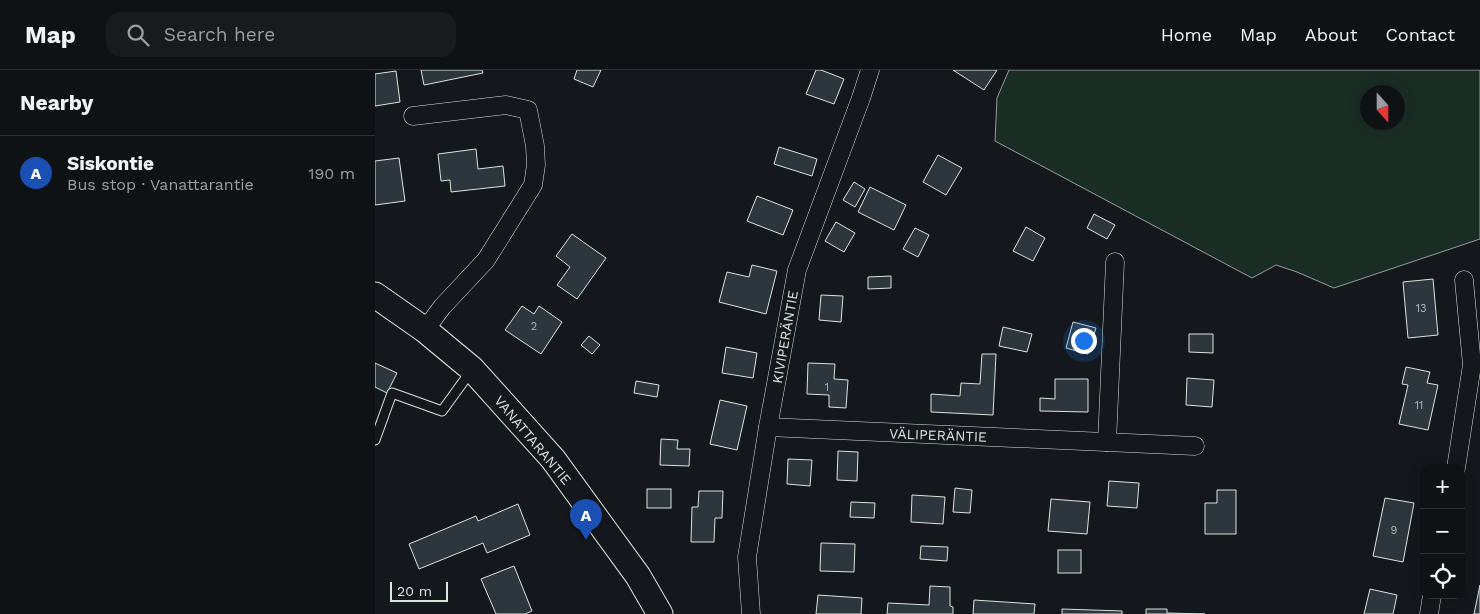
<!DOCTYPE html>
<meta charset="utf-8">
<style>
:root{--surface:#0f1215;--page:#181b1e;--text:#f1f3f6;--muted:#9b9ea0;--line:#2f3234;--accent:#0b8043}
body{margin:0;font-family:"Work Sans",sans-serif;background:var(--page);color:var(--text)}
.controls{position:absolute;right:15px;bottom:15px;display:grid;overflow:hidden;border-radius:10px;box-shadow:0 2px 12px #0003}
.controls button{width:45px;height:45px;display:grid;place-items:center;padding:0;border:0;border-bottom:1px solid var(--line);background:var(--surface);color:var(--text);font:25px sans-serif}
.compass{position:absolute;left:985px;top:15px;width:45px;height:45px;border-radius:50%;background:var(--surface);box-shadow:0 2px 12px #0003;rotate:159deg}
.scale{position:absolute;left:15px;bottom:12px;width:58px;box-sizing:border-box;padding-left:5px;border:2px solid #d8e6dc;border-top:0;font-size:14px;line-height:18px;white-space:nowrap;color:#d8e6dc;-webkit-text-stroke:4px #14181c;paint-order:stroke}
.you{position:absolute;left:708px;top:270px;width:18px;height:18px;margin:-12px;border:4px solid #fff;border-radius:50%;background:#1a73e8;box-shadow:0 0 0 8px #1a73e833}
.badge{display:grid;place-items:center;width:32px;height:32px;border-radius:50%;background:var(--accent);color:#fff;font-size:16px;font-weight:700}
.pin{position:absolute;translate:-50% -41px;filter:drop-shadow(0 1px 2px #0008)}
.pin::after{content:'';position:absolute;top:26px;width:18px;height:15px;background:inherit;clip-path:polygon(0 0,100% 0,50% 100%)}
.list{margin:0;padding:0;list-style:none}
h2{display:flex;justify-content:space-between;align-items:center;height:65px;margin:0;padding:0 20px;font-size:21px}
h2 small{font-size:16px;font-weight:400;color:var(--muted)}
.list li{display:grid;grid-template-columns:32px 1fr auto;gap:15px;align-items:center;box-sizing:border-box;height:75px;padding:0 20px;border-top:1px solid var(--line)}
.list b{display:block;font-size:19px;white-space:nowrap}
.list p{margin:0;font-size:16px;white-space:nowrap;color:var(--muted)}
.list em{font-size:16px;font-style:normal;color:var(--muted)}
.icon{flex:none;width:28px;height:28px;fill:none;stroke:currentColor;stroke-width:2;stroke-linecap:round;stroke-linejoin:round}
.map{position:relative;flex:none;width:1105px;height:544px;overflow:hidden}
header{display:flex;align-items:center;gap:30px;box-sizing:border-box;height:70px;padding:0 25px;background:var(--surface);border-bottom:1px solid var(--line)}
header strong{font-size:24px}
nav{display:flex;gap:28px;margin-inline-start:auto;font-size:18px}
.search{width:350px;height:45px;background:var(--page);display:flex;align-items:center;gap:12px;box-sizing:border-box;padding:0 18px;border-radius:15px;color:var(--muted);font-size:19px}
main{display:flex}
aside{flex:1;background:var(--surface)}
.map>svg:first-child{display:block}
.green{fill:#1a2d24;stroke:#939e99;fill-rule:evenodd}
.building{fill:#2c363c;stroke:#d8e6dc}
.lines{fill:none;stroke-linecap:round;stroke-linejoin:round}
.lane-casing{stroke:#d8e6dc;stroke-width:11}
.street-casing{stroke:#d8e6dc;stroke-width:19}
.secondary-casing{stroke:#d8e6dc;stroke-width:27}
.lane{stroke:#14181c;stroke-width:9}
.street{stroke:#14181c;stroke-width:18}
.secondary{stroke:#14181c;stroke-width:25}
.labels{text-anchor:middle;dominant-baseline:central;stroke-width:4;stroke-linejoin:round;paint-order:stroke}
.number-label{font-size:11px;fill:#adbab4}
.street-label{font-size:14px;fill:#d8e6dc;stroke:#14181c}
</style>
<header>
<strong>Map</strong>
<div class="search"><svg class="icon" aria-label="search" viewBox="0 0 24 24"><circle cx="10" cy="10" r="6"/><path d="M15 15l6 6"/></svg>Search here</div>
<nav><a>Home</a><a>Map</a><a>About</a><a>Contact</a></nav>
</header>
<main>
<aside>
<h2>Nearby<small></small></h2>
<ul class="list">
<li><span class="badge" style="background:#1a4fb4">A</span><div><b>Siskontie</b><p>Bus stop · Vanattarantie</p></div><em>190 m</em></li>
</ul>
</aside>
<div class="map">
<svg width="1105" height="544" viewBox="0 0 1105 544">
<rect width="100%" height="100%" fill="#14181c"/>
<path class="green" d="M 634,0 L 1105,0 L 1105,169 L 959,218 L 922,202 L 901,195 L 877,208 L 620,71 L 622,28 ZM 992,22 L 1022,22 L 1022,52 L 992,52 Z"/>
<g class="building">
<path d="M 46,0 L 107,0 L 108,3 L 49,15 Z"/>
<path d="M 202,0 L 226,0 L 218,17 L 199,9 Z"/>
<path d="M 441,0 L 446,0 L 469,9 L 459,34 L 431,24 Z"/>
<path d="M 578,0 L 622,0 L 609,20 Z"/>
<path d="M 21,1 L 25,32 L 0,36 L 0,4 Z"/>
<path d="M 404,77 L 442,89 L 437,106 L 399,94 Z"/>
<path d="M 101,79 L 103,99 L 128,96 L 130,116 L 76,122 L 75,110 L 66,111 L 63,84 Z"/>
<path d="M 563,85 L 587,98 L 571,125 L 548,112 Z"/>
<path d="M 24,88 L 30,131 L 0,135 L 0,91 Z"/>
<path d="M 479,112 L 490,119 L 480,137 L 468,130 Z"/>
<path d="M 495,117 L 531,135 L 519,160 L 483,142 Z"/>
<path d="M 382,126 L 418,140 L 408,165 L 372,151 Z"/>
<path d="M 719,144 L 740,155 L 732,169 L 712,158 Z"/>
<path d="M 461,152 L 480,163 L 469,182 L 450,171 Z"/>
<path d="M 651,157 L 670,168 L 658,191 L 638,181 Z"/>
<path d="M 540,158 L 554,165 L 543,187 L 528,179 Z"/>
<path d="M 197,164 L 231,188 L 202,229 L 182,215 L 195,197 L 181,186 Z"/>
<path d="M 377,195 L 402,201 L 391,244 L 344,232 L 352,202 L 374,207 Z"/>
<path d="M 516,206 L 516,218 L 493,219 L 493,207 Z"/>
<path d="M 1058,209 L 1063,265 L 1033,268 L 1028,212 Z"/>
<path d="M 446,225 L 468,226 L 466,252 L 444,250 Z"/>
<path d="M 147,236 L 159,244 L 164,236 L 187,252 L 166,284 L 130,260 Z"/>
<path d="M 698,252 L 721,258 L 713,284 L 691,278 Z"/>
<path d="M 628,257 L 657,264 L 652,282 L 624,276 Z"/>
<path d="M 814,264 L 838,264 L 838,283 L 814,282 Z"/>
<path d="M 214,266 L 225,275 L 217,284 L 206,275 Z"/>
<path d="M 351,277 L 382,283 L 378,308 L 347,303 Z"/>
<path d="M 607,284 L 621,284 L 618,345 L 556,342 L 556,324 L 585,326 L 586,313 L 605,314 Z"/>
<path d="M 0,293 L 22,303 L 12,323 L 0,317 Z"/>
<path d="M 433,293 L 460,294 L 459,309 L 473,310 L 471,338 L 454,337 L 454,325 L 432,324 Z"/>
<path d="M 1031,297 L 1055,302 L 1052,313 L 1063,315 L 1053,360 L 1024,354 L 1033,315 L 1027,314 Z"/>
<path d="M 812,308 L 839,310 L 837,337 L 811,335 Z"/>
<path d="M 680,309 L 713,309 L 713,342 L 665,341 L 665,328 L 680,329 Z"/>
<path d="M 261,311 L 284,315 L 282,327 L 259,323 Z"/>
<path d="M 345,330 L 372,336 L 362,380 L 335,374 Z"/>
<path d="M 286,369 L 303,370 L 302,379 L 315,379 L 314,396 L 285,395 Z"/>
<path d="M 463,381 L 483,382 L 482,411 L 462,410 Z"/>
<path d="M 413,389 L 437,390 L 435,416 L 412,414 Z"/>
<path d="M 734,411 L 764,413 L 762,438 L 732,436 Z"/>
<path d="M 580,418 L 597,420 L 595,443 L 578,442 Z"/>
<rect x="272" y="419" width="24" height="19"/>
<path d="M 842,420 L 861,420 L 861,464 L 830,464 L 830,433 L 842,433 Z"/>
<path d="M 324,421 L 348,421 L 347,448 L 340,448 L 339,472 L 316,472 L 317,437 L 323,437 Z"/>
<path d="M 537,425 L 570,427 L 568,454 L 536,452 Z"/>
<path d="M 1010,428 L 1039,433 L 1028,492 L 998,486 Z"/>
<path d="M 676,429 L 715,432 L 712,464 L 673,461 Z"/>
<path d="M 476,432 L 500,433 L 499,448 L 475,447 Z"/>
<path d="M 143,434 L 155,465 L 112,483 L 108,473 L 44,499 L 34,474 L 101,446 L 103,451 Z"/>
<path d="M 446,473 L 480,474 L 479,502 L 445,501 Z"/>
<path d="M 546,476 L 573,477 L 572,491 L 545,489 Z"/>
<rect x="683" y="480" width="23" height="23"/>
<path d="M 139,496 L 157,541 L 150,544 L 121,544 L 106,509 Z"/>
<path d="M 1105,515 L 1105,544 L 1099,544 Z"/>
<path d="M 555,516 L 575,517 L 575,536 L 578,537 L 578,544 L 512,544 L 513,533 L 554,535 Z"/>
<path d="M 995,519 L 1022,525 L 1018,544 L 989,544 Z"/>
<path d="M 443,525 L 487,528 L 486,544 L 441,544 Z"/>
<path d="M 599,530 L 660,534 L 659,544 L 598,544 Z"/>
<path d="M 687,539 L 747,541 L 747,544 L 687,544 Z"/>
<path d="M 771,539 L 792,539 L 792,543 L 830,544 L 771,544 Z"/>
</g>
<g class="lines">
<defs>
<path id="lane" d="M 0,370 L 17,323 L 67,341 L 96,301"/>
<g id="street">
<path d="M 38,46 L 131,35 L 153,40 L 160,76 L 161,95 L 158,115 L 111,190 L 67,237 L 50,260"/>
<path d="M 393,357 L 820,376"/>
<path d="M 732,372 L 740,192"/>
<path d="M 1081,398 L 1097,295 L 1089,210"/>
<path d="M 376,544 L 372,487 L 393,357 L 422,200 L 486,28 L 495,0"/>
<path d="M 1054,544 L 1057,525"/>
</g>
<path id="secondary" d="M 0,225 L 50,260 L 97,299 L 178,389 L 263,506 L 285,544"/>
</defs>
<use href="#lane" class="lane-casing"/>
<use href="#street" class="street-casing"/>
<use href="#secondary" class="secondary-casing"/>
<use href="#lane" class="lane"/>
<use href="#street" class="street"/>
<use href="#secondary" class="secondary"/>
</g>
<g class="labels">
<g class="number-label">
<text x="1046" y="238">13</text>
<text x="159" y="256">2</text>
<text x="452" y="317">1</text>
<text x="1044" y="335">11</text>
<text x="1019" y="460">9</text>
</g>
<g class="street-label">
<text transform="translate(410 267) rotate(-80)">KIVIPERÄNTIE</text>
<text transform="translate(563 365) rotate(2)">VÄLIPERÄNTIE</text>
<text transform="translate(158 370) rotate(50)">VANATTARANTIE</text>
</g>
</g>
</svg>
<div class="controls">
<button>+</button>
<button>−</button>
<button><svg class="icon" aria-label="locate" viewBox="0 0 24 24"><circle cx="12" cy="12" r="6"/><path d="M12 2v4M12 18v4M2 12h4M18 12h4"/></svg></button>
</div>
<svg class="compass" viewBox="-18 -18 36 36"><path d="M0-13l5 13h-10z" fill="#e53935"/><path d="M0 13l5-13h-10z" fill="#9b9ea0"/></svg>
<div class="scale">20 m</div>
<div class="you"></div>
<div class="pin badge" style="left:211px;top:470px;background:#1a4fb4">A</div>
</div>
</main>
